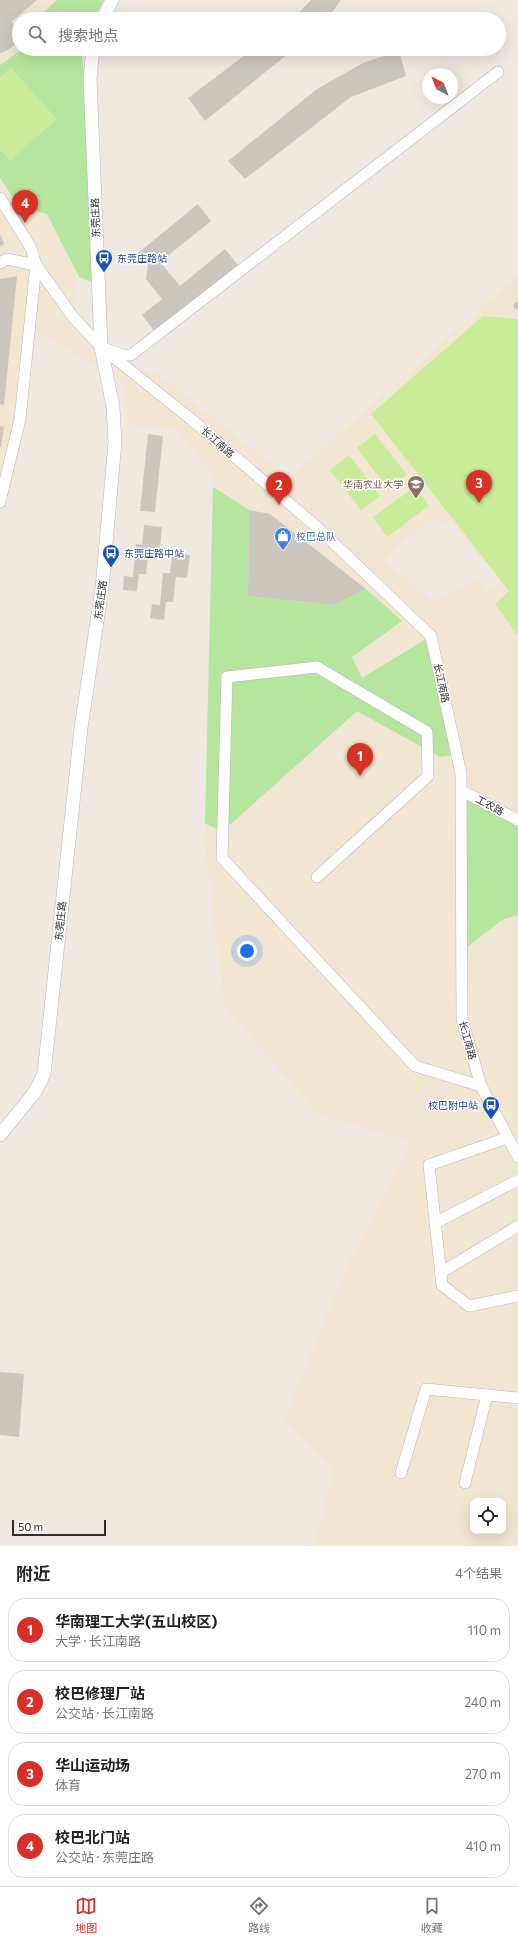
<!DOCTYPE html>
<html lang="zh">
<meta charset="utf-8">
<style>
:root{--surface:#fff;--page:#f6f6f6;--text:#222;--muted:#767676;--line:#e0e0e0;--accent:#d93025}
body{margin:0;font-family:Commissioner,"Noto Sans SC",sans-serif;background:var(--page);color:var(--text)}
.controls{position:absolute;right:12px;bottom:12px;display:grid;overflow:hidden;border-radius:8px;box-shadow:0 4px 16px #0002}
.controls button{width:36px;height:36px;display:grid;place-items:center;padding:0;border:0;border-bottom:1px solid var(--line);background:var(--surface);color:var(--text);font:20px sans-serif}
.compass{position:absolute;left:422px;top:68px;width:36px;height:36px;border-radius:50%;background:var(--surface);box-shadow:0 4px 16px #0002;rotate:318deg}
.scale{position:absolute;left:12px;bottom:10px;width:94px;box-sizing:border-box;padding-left:4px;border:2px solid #2e2e2e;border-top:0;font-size:11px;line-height:14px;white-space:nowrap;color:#2e2e2e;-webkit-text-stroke:3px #fff;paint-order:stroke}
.you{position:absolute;left:247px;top:951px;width:14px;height:14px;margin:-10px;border:3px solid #fff;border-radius:50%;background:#1a73e8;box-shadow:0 0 0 6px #1a73e833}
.badge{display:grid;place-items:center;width:26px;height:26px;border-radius:50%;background:var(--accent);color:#fff;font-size:13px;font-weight:700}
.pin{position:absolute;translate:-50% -33px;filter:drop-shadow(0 1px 2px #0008)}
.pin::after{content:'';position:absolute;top:21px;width:14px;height:12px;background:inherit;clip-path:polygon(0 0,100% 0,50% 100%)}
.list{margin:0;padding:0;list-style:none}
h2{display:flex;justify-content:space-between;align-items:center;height:52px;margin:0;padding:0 16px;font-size:17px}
h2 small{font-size:13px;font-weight:400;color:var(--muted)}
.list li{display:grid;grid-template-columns:26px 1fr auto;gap:12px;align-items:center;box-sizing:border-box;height:64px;margin:0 8px 8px;padding:0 8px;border:1px solid var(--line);border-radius:16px}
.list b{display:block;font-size:15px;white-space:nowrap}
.list p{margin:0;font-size:13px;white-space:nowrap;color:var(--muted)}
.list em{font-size:13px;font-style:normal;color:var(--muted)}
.icon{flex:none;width:22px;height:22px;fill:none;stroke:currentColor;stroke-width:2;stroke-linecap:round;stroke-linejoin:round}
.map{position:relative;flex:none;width:518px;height:1546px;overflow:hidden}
.search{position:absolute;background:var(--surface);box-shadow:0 4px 16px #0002;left:12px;right:12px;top:12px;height:44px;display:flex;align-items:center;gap:10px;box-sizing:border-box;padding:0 14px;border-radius:22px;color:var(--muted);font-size:15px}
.sheet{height:340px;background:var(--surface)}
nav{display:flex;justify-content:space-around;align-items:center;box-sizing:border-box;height:56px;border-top:1px solid var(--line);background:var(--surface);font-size:11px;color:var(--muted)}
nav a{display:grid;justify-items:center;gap:2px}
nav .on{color:var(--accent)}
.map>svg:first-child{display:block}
.education{fill:#f0e6d1;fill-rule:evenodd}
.green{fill:#b6e59e}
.pitch{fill:#c9ec9a}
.building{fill:#cbc7bf}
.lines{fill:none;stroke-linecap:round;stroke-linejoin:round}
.minor-casing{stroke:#b4b7c1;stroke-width:12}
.tertiary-casing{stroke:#b4b7c1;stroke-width:14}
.minor{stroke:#fff;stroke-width:11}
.tertiary{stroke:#fff;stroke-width:13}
.labels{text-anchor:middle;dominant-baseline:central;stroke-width:3;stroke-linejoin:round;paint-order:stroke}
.street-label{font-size:10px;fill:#2e2e2e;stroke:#fff}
.transit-label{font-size:10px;fill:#164399;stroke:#fff;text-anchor:start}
.education-label{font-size:10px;fill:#785e54;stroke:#fff;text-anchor:end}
.shop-label{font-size:10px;fill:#366cbe;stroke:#fff;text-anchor:start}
</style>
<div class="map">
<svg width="518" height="1546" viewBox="0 0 518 1546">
<rect width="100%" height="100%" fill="#efe9e1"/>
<path class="education" d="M 0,0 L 104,0 L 93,19 L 19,19 L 19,49 L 81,49 L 74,196 L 77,330 L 104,362 L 157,374 L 290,478 L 518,275 L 518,1546 L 314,1546 L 333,1470 L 286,1423 L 289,1409 L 344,1273 L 411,1141 L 319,1115 L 225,1006 L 206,856 L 205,823 L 213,475 L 174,427 L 127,425 L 123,382 L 34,329 L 24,424 L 0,521 ZM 428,520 L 451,523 L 501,581 L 484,596 L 479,578 L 434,603 L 384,560 ZM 473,1501 L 503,1501 L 503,1531 L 473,1531 Z"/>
<g class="green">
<path d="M 57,0 L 104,0 L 93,19 L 36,19 Z"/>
<path d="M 23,49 L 82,49 L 97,284 L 79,277 L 47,214 L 19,206 L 0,178 L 0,149 L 10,160 L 56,119 L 11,68 L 0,78 L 0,65 Z"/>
<path d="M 213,487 L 249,510 L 248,596 L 334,605 L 366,589 L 402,621 L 352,657 L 362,678 L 431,636 L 457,754 L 440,757 L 357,711 L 222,832 L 205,823 Z"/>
<path d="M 462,791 L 518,817 L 518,915 L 502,920 L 462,951 Z"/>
</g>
<g class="pitch">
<path d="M 11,68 L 57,119 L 10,160 L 0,149 L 0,79 Z"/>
<path d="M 483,316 L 518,319 L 518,636 L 495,604 L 509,591 L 371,414 Z"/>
<path d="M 375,434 L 407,475 L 388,489 L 357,448 Z"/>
<path d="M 349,455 L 380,496 L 361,510 L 330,470 Z"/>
<path d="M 415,487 L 429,506 L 387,537 L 373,517 Z"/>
</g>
<g class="building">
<path d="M 0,0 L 37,0 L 11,22 L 19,30 L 19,42 L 6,51 L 0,53 Z"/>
<path d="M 311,0 L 341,0 L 327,19 L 293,19 Z"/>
<path d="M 253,49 L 294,49 L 205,121 L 188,98 Z"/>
<path d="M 399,51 L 406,76 L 351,97 L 245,179 L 228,161 L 317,89 L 363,63 Z"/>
<path d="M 198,204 L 211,221 L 160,262 L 180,286 L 225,249 L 238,265 L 155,332 L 142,315 L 162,299 L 146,279 L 148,265 L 138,253 Z"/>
<path d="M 0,233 L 4,244 L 0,246 Z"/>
<path d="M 17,276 L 4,405 L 0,404 L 0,279 Z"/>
<path d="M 518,300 L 518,309 L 515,309 L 513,305 Z"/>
<path d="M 0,426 L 4,427 L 1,447 L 0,447 Z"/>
<path d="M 148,434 L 163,436 L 155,512 L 140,511 Z"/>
<path d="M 249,510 L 270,514 L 366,589 L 334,605 L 248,596 Z"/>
<path d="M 144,525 L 162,527 L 160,549 L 149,548 L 146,574 L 139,574 L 137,591 L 123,590 L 124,576 L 133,577 L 136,544 L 142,545 Z"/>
<path d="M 172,554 L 190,555 L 187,578 L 176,577 L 173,602 L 166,602 L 164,620 L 150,618 L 152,604 L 160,605 L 163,573 L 170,573 Z"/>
<path d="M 0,1372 L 24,1374 L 19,1437 L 0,1435 Z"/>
</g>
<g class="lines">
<defs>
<g id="minor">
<path d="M 0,198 L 31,248 L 36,265 L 73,317 L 101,347 L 122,355 L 131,355 L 498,72"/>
<path d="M 0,263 L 7,259 L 36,265 L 20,419 L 0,502"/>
<path d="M 101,347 L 192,420 L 318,528 L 431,636 L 461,774 L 462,1019 L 481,1086 L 518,1157"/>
<path d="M 462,791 L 518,820"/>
<path d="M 317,877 L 428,776 L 427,732 L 317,667 L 227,677 L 222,858 L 415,1066 L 481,1086"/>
<path d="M 507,1138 L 429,1165 L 442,1285 L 469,1306 L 518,1296"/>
<path d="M 435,1223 L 518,1180"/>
<path d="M 440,1273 L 518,1226"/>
<path d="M 401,1473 L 426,1389 L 518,1398"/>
<path d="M 465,1483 L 487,1395"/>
</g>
<g id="tertiary">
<path d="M 103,19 L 112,0"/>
<path d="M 0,1135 L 35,1092 L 44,1074 L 81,728 L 102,588 L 115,442 L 113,407 L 101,347 L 90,78 L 93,49"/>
</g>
</defs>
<use href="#minor" class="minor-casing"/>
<use href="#tertiary" class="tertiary-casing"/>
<use href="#minor" class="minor"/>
<use href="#tertiary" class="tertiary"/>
</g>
<defs>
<symbol id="bus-pin" viewBox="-11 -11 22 30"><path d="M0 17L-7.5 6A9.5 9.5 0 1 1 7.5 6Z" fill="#1a4fb4" stroke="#fff"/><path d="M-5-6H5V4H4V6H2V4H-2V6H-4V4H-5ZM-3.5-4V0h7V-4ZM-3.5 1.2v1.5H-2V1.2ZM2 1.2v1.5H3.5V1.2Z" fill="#fff"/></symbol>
<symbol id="university-pin" viewBox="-11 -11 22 30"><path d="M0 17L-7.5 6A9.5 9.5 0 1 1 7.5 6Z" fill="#8d6e63" stroke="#fff"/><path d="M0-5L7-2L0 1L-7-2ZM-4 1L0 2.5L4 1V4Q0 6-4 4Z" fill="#fff"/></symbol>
<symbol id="shop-pin" viewBox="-11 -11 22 30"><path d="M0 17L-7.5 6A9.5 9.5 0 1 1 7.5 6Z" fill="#3f7fe0" stroke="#fff"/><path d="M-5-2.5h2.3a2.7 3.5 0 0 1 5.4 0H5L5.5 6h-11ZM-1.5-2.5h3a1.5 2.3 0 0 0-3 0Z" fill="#fff"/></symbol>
</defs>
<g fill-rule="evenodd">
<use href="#bus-pin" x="94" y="248" width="20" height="27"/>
<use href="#university-pin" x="406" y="474" width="20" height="27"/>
<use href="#shop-pin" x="273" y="526" width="20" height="27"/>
<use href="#bus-pin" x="101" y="543" width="20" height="27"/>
<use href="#bus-pin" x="481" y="1095" width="20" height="27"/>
</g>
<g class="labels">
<g class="street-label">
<text transform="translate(95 218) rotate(-92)">东莞庄路</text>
<text transform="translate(218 442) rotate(42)">长江南路</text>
<text transform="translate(100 600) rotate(-82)">东莞庄路</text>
<text transform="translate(442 683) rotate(78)">长江南路</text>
<text transform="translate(490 805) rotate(28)">工农路</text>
<text transform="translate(60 921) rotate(-84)">东莞庄路</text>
<text transform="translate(468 1040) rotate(75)">长江南路</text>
</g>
<g class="transit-label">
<text x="117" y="258">东莞庄路站</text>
<text x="124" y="553">东莞庄路中站</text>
<text x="478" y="1105" text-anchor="end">校巴附中站</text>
</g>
<g class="education-label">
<text x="403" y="484">华南农业大学</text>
</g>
<g class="shop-label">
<text x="296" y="536">校巴总队</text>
</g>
</g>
</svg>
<div class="controls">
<button><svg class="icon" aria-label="locate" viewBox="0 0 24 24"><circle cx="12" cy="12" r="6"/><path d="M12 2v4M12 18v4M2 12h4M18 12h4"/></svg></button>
</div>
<svg class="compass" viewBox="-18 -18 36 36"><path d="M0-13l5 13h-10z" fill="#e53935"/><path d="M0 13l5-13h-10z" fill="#767676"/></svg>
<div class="scale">50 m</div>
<div class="you"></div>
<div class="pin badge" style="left:360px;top:776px">1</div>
<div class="pin badge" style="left:279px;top:505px">2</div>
<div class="pin badge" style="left:479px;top:503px">3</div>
<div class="pin badge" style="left:25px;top:223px">4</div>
<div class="search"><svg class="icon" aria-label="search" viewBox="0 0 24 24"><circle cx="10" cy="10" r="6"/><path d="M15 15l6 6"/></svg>搜索地点</div>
</div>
<section class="sheet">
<h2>附近<small>4个结果</small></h2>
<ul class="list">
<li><span class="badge">1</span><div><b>华南理工大学(五山校区)</b><p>大学 · 长江南路</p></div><em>110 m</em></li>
<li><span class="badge">2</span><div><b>校巴修理厂站</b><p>公交站 · 长江南路</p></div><em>240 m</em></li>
<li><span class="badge">3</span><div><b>华山运动场</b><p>体育</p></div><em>270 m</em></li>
<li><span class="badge">4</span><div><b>校巴北门站</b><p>公交站 · 东莞庄路</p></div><em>410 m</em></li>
</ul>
</section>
<nav>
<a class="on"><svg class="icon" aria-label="map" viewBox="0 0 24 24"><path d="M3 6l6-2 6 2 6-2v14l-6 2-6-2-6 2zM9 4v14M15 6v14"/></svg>地图</a>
<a><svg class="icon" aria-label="directions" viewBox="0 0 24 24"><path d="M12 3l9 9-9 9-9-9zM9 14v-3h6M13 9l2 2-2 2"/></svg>路线</a>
<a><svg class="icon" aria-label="saved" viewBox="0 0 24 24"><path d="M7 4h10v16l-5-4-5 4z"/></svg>收藏</a>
</nav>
